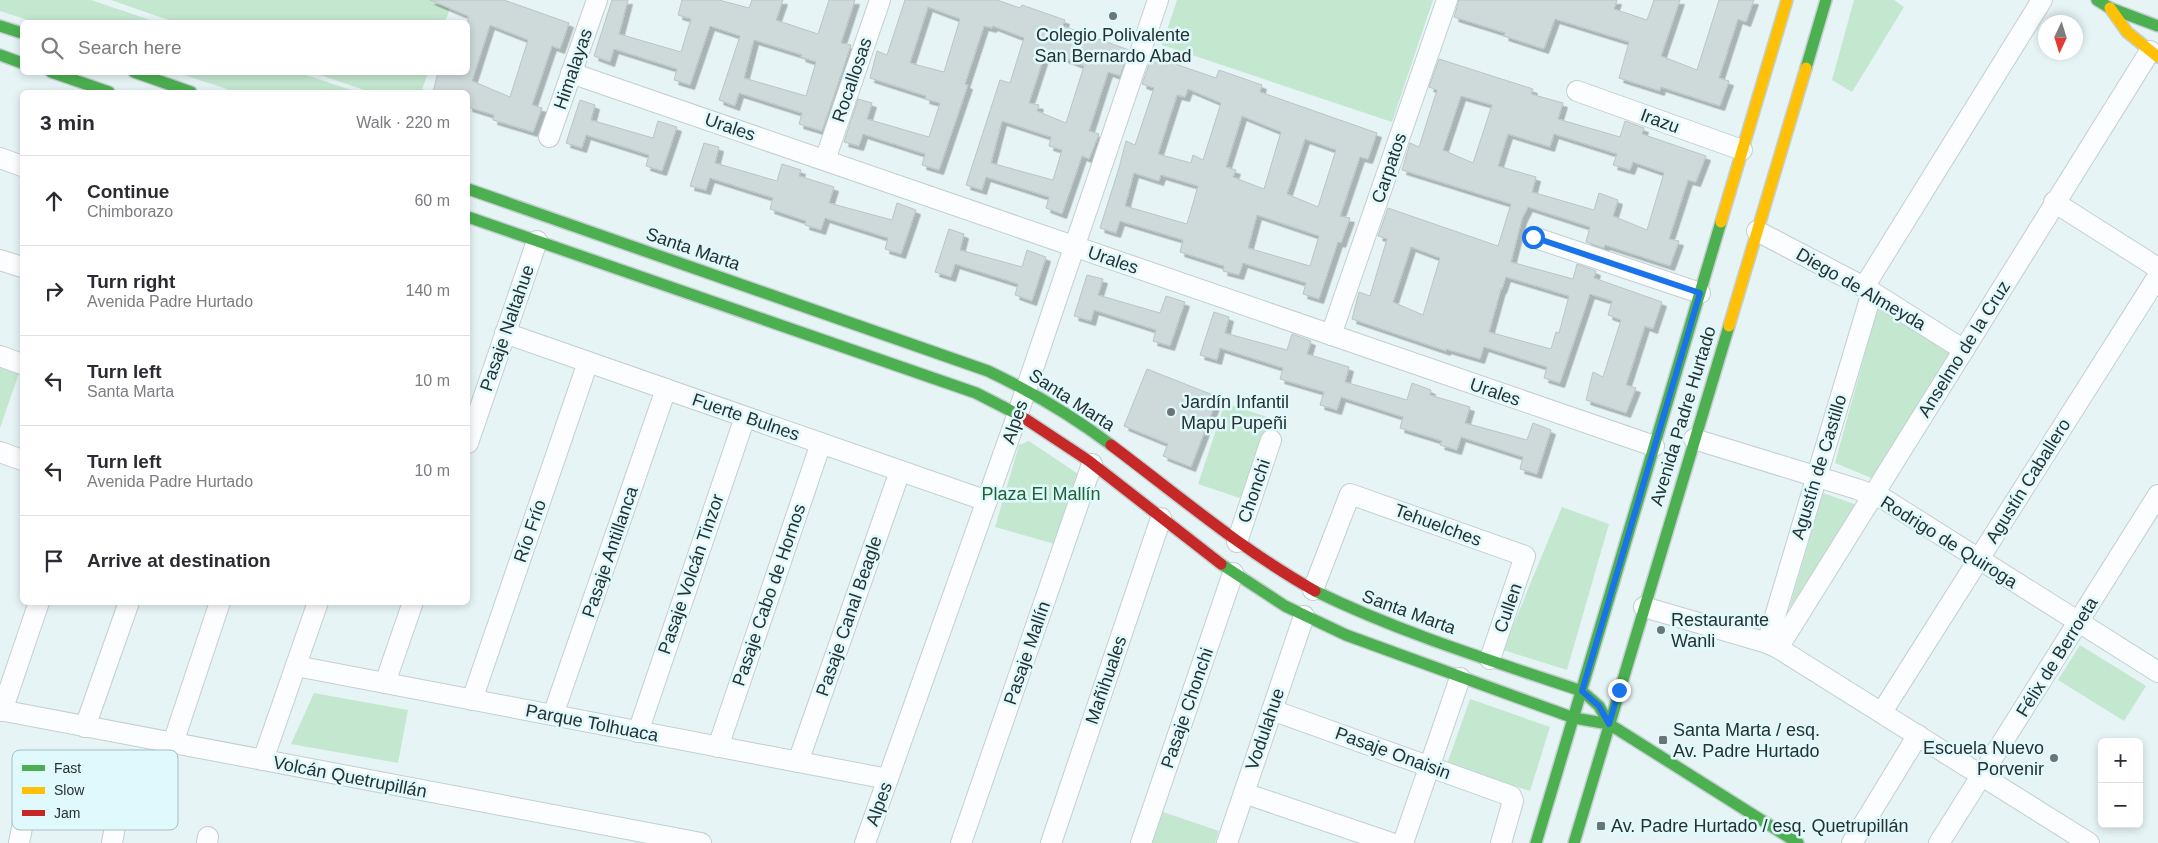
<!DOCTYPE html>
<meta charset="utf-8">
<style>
:root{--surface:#fff;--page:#f7f7f7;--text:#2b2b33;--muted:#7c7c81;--line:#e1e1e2}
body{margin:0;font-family:Helvetica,sans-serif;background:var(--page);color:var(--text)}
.controls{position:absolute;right:15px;bottom:15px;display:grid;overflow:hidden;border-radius:8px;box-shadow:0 2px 8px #0003}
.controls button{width:45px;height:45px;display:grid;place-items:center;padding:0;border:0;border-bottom:1px solid var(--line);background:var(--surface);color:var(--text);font:25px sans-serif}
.compass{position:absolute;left:2038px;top:15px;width:45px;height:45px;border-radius:50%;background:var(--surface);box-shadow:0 2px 8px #0003;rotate:184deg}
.stop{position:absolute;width:15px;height:15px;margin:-11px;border:4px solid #1a73e8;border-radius:50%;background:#fff}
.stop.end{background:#1a73e8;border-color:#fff;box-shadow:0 1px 5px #0008}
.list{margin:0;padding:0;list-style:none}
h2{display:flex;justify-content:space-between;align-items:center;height:65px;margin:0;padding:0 20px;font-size:21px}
h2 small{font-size:16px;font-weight:400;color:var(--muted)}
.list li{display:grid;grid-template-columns:32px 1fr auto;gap:15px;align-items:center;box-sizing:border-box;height:90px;padding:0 20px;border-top:1px solid var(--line)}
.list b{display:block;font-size:19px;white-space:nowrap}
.list p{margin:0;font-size:16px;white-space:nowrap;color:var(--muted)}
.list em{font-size:16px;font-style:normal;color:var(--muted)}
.icon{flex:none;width:28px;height:28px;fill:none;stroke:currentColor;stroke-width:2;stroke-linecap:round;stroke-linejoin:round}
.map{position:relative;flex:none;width:2158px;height:843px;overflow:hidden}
.search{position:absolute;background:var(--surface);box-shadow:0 2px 8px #0003;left:20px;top:20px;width:450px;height:55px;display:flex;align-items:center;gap:12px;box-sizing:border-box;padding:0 18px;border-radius:8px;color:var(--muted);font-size:19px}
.panel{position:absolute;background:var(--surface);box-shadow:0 2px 8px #0003;left:20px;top:90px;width:450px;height:515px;border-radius:8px}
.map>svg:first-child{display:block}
.green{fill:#c4e7d0}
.building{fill:#ced9d9;stroke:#bac5c4;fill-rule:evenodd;filter:url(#shadow)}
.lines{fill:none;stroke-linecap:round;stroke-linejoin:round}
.street-casing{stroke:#c3cfd1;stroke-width:22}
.fast-casing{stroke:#c3cfd1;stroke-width:14}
.slow-casing{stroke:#c3cfd1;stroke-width:14}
.jam-casing{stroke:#c3cfd1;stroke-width:14}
.street{stroke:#fbfdfe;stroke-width:20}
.fast{stroke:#4caf50;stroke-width:11}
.slow{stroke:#ffc107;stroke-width:11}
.jam{stroke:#c62828;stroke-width:11}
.route{stroke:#1a73e8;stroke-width:6}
.poi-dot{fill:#6a7577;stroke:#dff9fd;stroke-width:2}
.labels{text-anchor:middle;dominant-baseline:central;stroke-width:5;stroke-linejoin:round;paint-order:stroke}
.poi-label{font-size:18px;fill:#273132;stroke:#dff9fd;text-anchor:start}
.street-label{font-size:18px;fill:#273132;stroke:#dff9fd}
.park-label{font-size:18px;fill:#206230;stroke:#dff9fd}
.key{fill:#dff9fd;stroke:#a8bdc0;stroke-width:1}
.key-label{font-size:14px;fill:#273132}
</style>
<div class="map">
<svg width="2158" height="843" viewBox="0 0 2158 843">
<defs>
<filter id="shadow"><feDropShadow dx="4.5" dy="4.5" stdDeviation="0" flood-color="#0004"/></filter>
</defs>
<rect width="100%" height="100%" fill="#e6f4f6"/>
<g class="green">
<path d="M 0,0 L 91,0 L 156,22 L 34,22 L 0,11 Z"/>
<path d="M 111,0 L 453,0 L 445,22 L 174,22 Z"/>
<path d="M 1177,0 L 1433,0 L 1392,122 L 1162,45 Z"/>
<path d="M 1854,0 L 1894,0 L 1904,7 L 1852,92 L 1832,80 Z"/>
<path d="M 178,73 L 300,73 L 357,92 L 236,92 Z"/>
<path d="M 314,73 L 428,72 L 428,73 L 421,92 L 370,92 Z"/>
<path d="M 1878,306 L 1958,344 L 1874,479 L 1835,463 Z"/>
<path d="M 0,367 L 19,373 L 0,428 Z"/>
<path d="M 1225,403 L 1270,418 L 1243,499 L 1198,484 Z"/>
<path d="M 1029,441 L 1081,476 L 1058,545 L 995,527 L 1019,445 Z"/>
<path d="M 1823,493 L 1857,505 L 1789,609 Z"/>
<path d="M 1562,507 L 1609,524 L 1567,670 L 1503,650 Z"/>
<path d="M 2080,645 L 2146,686 L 2124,721 L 2058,680 Z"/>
<path d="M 314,693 L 408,710 L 398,763 L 291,744 Z"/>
<path d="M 1470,699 L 1550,727 L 1530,791 L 1447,764 Z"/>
<path d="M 1157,810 L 1219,831 L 1215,843 L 1145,843 Z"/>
</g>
<g class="building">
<path d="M 430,0 L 504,0 L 569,23 L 560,49 L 552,46 L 532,105 L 542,108 L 533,132 L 493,120 L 494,115 L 468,107 L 468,92 L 433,92 L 438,72 L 468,72 L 468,16 ZM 490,25 L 528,40 L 510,97 L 472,81 Z"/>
<path d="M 612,0 L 628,0 L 619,34 L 681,52 L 691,19 L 678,15 L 682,0 L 719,0 L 749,8 L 752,0 L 783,0 L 776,20 L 818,34 L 829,0 L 855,0 L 841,43 L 851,45 L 822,131 L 799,124 L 802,113 L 739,93 L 735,106 L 719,100 L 740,36 L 710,26 L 690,85 L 674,80 L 677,69 L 614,49 L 610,62 L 594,56 ZM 754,40 L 802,55 L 801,57 L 816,62 L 806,96 L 744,78 Z"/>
<path d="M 905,0 L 997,0 L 1020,8 L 1022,5 L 1065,20 L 1063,26 L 1129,50 L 1120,76 L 1108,72 L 1089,131 L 1099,134 L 1089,159 L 1082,156 L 1062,214 L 1046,208 L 1049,197 L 986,177 L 982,190 L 966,185 L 1000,80 L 1010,83 L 1024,38 L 993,26 L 992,28 L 984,26 L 965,84 L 968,85 L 939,170 L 922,165 L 925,154 L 863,134 L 859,146 L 844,142 L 858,99 L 872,103 L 867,119 L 929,137 L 940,103 L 925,99 L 926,96 L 870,78 L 877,51 L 887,55 ZM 928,7 L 960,19 L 944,72 L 910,63 ZM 1046,51 L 1084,66 L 1066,123 L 1037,111 L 1039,105 L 1029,103 ZM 1002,121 L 1051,137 L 1049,146 L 1062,150 L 1053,180 L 991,163 Z"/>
<path d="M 1459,0 L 1617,0 L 1614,9 L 1647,20 L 1654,0 L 1680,0 L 1661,56 L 1697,70 L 1719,0 L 1754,0 L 1746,22 L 1738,19 L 1719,78 L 1729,81 L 1720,106 L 1661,87 L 1660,91 L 1619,78 L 1629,42 L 1555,19 L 1544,49 L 1504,36 L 1505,33 L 1454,17 Z"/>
<path d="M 1152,56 L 1216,78 L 1219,70 L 1262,85 L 1260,92 L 1377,133 L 1368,159 L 1360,157 L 1340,216 L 1350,218 L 1341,243 L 1338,242 L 1319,299 L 1303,294 L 1306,283 L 1243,263 L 1239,275 L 1223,271 L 1224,266 L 1180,252 L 1183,240 L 1120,221 L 1116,233 L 1100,228 L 1119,168 L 1126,141 L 1135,145 L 1154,88 L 1142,84 ZM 1188,89 L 1221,103 L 1203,160 L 1193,155 L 1191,163 L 1158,154 L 1177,95 L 1185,97 ZM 1242,116 L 1281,132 L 1264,189 L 1233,177 L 1236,170 L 1226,167 ZM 1305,139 L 1336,150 L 1318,207 L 1287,194 ZM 1134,173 L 1159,181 L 1161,175 L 1198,186 L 1187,224 L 1125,206 ZM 1257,215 L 1319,236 L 1310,266 L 1248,248 Z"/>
<path d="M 1439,59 L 1533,89 L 1531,94 L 1563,103 L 1558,119 L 1620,137 L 1625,121 L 1644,128 L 1642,134 L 1706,156 L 1696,182 L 1688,180 L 1669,239 L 1679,241 L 1670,266 L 1605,245 L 1604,248 L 1586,242 L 1590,227 L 1528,207 L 1522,219 L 1511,262 L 1573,279 L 1577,264 L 1596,271 L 1594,278 L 1662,302 L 1653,329 L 1645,326 L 1626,385 L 1636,388 L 1626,413 L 1586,400 L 1593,372 L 1603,377 L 1621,320 L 1608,315 L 1612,301 L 1590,294 L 1560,383 L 1544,378 L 1547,367 L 1484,347 L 1480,359 L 1446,349 L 1446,351 L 1352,319 L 1359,292 L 1370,296 L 1387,239 L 1378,236 L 1388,208 L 1498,246 L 1511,204 L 1402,170 L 1410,143 L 1419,147 L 1437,90 L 1429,87 ZM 1461,96 L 1492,105 L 1473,163 L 1443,150 ZM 1508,134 L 1550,147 L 1554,134 L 1617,154 L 1613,165 L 1630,170 L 1633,162 L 1664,173 L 1647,230 L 1613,216 L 1618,200 L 1599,193 L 1594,210 L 1532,192 L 1536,177 L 1498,166 ZM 1411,247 L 1440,258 L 1423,315 L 1393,302 ZM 1506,277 L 1569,296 L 1559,333 L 1556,332 L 1551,349 L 1489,332 L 1501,289 L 1502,289 Z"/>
<path d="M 580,100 L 595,105 L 591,120 L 653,138 L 658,121 L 677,127 L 662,171 L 646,166 L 649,155 L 586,135 L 582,148 L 566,143 Z"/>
<path d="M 704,143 L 719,147 L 715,163 L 777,181 L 782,164 L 801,170 L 799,176 L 834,187 L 829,203 L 892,220 L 897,203 L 916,210 L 901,254 L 885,249 L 888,238 L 825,218 L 821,230 L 805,225 L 806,221 L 770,209 L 773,198 L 710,178 L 706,190 L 690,186 Z"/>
<path d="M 949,229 L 964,234 L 960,250 L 1022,267 L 1027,250 L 1046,257 L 1032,301 L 1015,295 L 1018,284 L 955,264 L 951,277 L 935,272 Z"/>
<path d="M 1087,275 L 1103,279 L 1098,295 L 1160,313 L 1166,296 L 1185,302 L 1170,346 L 1153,341 L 1156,330 L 1094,310 L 1091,321 L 1074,316 Z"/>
<path d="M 1214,312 L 1229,317 L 1225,333 L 1287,350 L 1292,334 L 1311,341 L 1307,354 L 1349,367 L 1345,382 L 1407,400 L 1412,383 L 1431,390 L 1430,395 L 1470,407 L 1465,423 L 1527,440 L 1533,423 L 1551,430 L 1537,474 L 1520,469 L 1523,457 L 1461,437 L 1457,450 L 1440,445 L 1442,441 L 1400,428 L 1403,417 L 1341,397 L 1337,410 L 1320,405 L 1324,392 L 1280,379 L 1283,368 L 1220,348 L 1217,360 L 1200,355 Z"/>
<path d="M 1147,369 L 1218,397 L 1191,467 L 1163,456 L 1168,444 L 1124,426 Z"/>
</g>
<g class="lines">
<defs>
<g id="street">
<path d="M 571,73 L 1654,446"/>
<path d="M 1577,91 L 1742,150"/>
<path d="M 549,137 L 597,0"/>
<path d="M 0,158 L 22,166"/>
<path d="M 825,160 L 880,0"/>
<path d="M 2054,202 L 2158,268"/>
<path d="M 1757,231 L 1864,287 L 1964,350"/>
<path d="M 1533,237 L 1700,293"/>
<path d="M 0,260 L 22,267"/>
<path d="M 1864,287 L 2042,0"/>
<path d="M 505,333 L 987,501"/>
<path d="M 1331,335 L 1447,0"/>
<path d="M 0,356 L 22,364"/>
<path d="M 1694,439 L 1857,489 L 1884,499 L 2158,672"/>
<path d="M 468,443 L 537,241"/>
<path d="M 0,452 L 22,460"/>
<path d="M 1237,542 L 1271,440"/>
<path d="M 1313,590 L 1350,494 L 1525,556 L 1490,659"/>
<path d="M 1644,607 L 1767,643 L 1778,648 L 2089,843"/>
<path d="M 1767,643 L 1872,292"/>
<path d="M 1778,648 L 2150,51"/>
<path d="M 296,666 L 888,779"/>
<path d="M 385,683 L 413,602"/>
<path d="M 472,700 L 588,362"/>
<path d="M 0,710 L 701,843"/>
<path d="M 1272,710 L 1511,796 L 1513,801 L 1501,843"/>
<path d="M 2,711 L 39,602"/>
<path d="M 1882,712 L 2158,276"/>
<path d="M 553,715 L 666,389"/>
<path d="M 85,727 L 129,602"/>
<path d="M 638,732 L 745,417"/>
<path d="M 173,743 L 220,602"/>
<path d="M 718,747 L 821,443"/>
<path d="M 263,760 L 318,602"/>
<path d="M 798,762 L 900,471"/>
<path d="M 1244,793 L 1391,843"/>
<path d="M 19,843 L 28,798"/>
<path d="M 112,843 L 117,815"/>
<path d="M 207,843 L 208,837"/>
<path d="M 865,843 L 1018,413 L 1158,0"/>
<path d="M 961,843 L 1092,464"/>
<path d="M 1051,843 L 1161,518"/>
<path d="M 1141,843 L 1233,573"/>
<path d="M 1227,843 L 1304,616"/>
<path d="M 1403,843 L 1460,678"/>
<path d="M 1852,843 L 1918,735"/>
<path d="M 1939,843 L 2158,495"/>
</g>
<g id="fast">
<path d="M 2097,0 L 2110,8 L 2158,26"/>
<path d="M 0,26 L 22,33"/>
<path d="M 0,55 L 22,63"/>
<path d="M 1806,68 L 1826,0"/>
<path d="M 51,72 L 109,92"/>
<path d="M 134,72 L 191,92"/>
<path d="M 468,189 L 988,371 C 1032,392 1073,416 1111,445"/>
<path d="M 468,217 L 976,393 L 1021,416"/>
<path d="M 1221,564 L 1285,606 L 1346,635 L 1574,718 L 1609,724 L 1798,843"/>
<path d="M 1315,591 C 1401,633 1492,661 1582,691 L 1599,706 L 1609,724"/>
<path d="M 1536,843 L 1721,222"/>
<path d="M 1574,843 L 1729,326"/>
</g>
<g id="slow">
<path d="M 2110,8 L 2127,32 L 2158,57"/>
<path d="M 1721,222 L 1787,0"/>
<path d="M 1729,326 L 1806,68"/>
</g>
<g id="jam">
<path d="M 1021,416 L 1089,461 L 1221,564"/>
<path d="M 1111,445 C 1179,496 1242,550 1315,591"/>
</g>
</defs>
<use href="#street" class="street-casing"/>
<use href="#fast" class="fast-casing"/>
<use href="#slow" class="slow-casing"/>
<use href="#jam" class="jam-casing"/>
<use href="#street" class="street"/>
<use href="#fast" class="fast"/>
<use href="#slow" class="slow"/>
<use href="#jam" class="jam"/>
</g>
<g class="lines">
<path class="route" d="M 1533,237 L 1700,293 L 1582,691 L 1599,706 L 1609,724 L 1619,690"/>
</g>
<g class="poi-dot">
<circle cx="1113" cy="16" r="5"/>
<circle cx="1171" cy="412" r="5"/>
<circle cx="1661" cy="630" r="5"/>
<rect x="1658" y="735" width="10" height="10" rx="2.5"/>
<circle cx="2054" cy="758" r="5"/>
<rect x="1596" y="821" width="10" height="10" rx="2.5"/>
</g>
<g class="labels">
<g class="poi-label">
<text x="1113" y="35" text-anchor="middle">Colegio Polivalente<tspan x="1113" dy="21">San Bernardo Abad</tspan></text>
<text x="1181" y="402">Jardín Infantil<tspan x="1181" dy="21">Mapu Pupeñi</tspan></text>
<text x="1671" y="620">Restaurante<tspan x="1671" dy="21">Wanli</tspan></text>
<text x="1673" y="730">Santa Marta / esq.<tspan x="1673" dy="21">Av. Padre Hurtado</tspan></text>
<text x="2044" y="748" text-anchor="end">Escuela Nuevo<tspan x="2044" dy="21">Porvenir</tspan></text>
<text x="1611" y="826">Av. Padre Hurtado / esq. Quetrupillán</text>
</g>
<g class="street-label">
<text transform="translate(573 69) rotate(-71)">Himalayas</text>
<text transform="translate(852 80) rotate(-71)">Rocallosas</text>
<text transform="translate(1660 121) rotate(20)">Irazu</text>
<text transform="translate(730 127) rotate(19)">Urales</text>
<text transform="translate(1389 168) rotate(-71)">Carpatos</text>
<text transform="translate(693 249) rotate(19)">Santa Marta</text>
<text transform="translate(1113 260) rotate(19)">Urales</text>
<text transform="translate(1861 289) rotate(30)">Diego de Almeyda</text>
<text transform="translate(507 328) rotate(-71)">Pasaje Naltahue</text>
<text transform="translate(1964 349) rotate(-58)">Anselmo de la Cruz</text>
<text transform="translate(1495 392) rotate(19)">Urales</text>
<text transform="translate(1072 400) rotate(33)">Santa Marta</text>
<text transform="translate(1683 416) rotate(-73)">Avenida Padre Hurtado</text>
<text transform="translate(746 417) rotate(19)">Fuerte Bulnes</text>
<text transform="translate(1015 422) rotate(-71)">Alpes</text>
<text transform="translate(1819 467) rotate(-73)">Agustín de Castillo</text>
<text transform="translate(2028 481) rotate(-58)">Agustín Caballero</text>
<text transform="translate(1254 491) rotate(-71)">Chonchi</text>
<text transform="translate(1438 525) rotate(20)">Tehuelches</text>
<text transform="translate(530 531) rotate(-71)">Río Frío</text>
<text transform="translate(1949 542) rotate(32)">Rodrigo de Quiroga</text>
<text transform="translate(610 552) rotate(-71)">Pasaje Antillanca</text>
<text transform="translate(691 574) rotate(-71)">Pasaje Volcán Tinzor</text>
<text transform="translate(769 595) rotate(-71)">Pasaje Cabo de Hornos</text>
<text transform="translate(1508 608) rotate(-71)">Cullen</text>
<text transform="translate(1409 612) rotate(20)">Santa Marta</text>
<text transform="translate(849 616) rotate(-71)">Pasaje Canal Beagle</text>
<text transform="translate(1027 653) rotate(-71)">Pasaje Mallín</text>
<text transform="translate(2057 657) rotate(-58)">Félix de Berroeta</text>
<text transform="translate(1106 680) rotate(-71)">Mañihuales</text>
<text transform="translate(1187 708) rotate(-71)">Pasaje Chonchi</text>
<text transform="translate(592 723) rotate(11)">Parque Tolhuaca</text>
<text transform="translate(1265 729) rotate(-71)">Vodulahue</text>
<text transform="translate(1393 753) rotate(20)">Pasaje Onaisin</text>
<text transform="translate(350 777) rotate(11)">Volcán Quetrupillán</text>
<text transform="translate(879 804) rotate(-70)">Alpes</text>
</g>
<g class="park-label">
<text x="1041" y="494">Plaza El Mallín</text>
</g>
</g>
<rect x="12" y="750" width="166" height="80" rx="8" class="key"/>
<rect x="22" y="765" width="23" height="6" fill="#4caf50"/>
<rect x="22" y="787" width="23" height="7" fill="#ffc107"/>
<rect x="22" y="810" width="23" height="6" fill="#c62828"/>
<g class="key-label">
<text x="54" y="773">Fast</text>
<text x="54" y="795">Slow</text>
<text x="54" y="818">Jam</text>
</g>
</svg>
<div class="controls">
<button>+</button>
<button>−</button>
</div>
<svg class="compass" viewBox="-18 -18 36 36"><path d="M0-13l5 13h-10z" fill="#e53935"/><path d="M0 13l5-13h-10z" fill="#7c7c81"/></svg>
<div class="stop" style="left:1533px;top:237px"></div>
<div class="stop end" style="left:1619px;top:690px"></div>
<div class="search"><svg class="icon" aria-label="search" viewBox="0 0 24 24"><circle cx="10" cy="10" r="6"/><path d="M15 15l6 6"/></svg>Search here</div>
<section class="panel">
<h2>3 min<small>Walk · 220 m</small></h2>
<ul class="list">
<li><svg class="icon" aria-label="ahead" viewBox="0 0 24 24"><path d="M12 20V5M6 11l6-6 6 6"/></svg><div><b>Continue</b><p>Chimborazo</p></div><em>60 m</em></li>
<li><svg class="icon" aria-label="right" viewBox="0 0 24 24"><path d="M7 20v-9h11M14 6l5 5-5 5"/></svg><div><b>Turn right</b><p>Avenida Padre Hurtado</p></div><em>140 m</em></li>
<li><svg class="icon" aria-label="left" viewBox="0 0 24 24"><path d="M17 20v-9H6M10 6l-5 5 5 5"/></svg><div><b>Turn left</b><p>Santa Marta</p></div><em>10 m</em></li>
<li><svg class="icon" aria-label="left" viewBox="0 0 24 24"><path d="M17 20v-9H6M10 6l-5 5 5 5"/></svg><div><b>Turn left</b><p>Avenida Padre Hurtado</p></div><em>10 m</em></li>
<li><svg class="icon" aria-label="arrive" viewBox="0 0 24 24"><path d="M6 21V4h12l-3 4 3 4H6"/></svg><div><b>Arrive at destination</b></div></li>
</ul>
</section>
</div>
